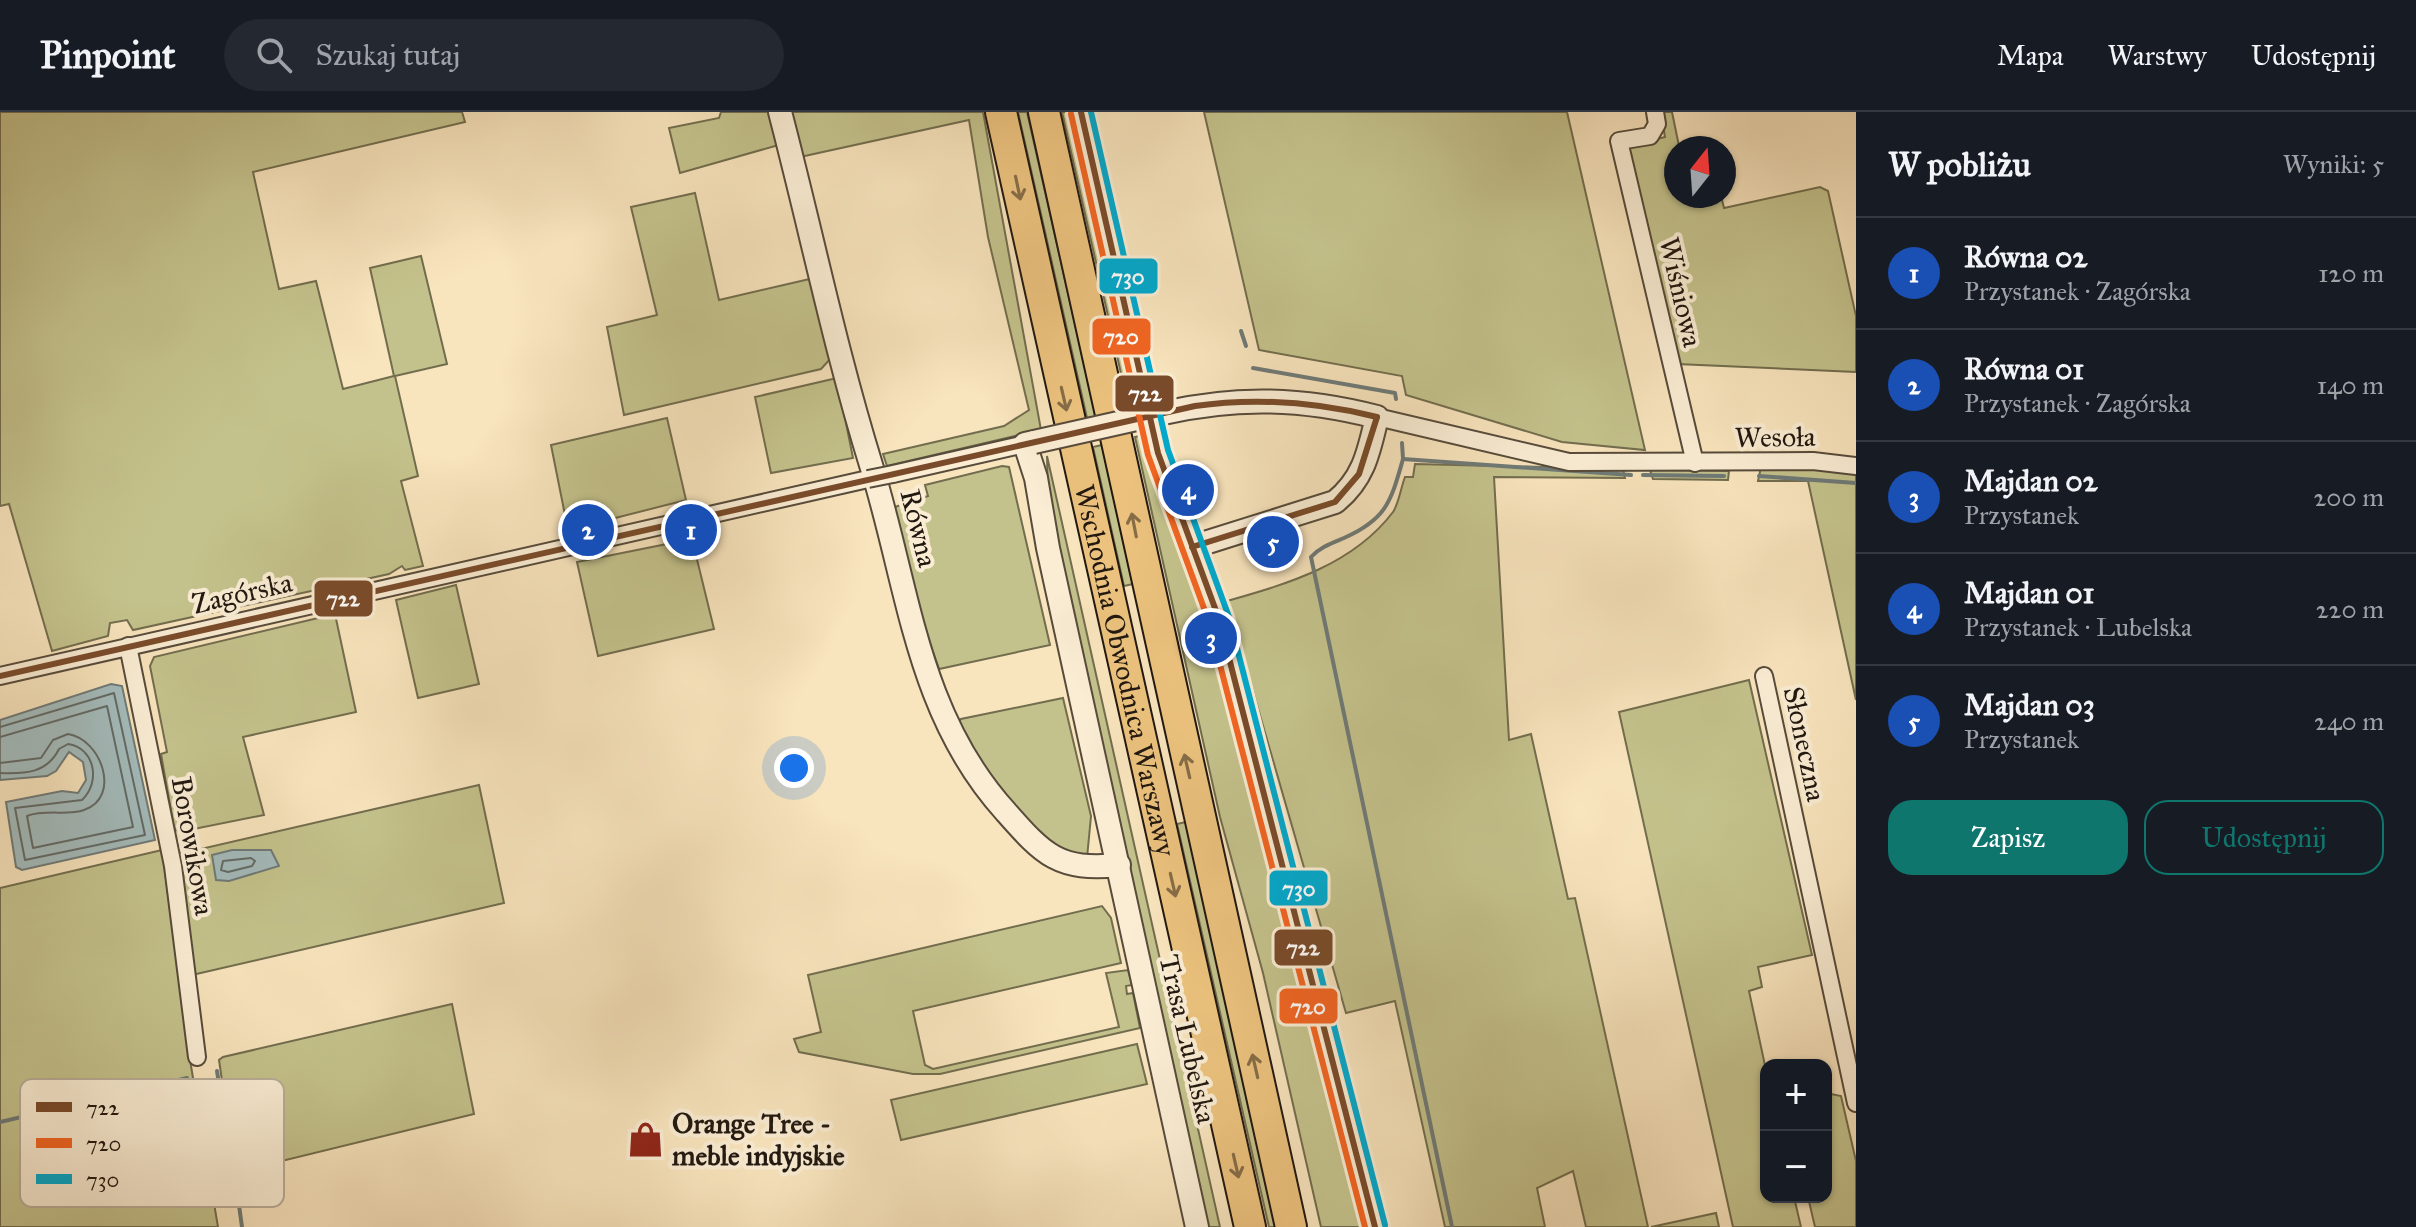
<!DOCTYPE html>
<html lang="pl">
<meta charset="utf-8">
<style>
:root{--surface:#171b24;--page:#242831;--text:#f1f3f6;--muted:#9ea1a6;--line:#363941;--accent:#0f766e}
body{margin:0;font-family:"IM FELL Great Primer",serif;background:var(--page);color:var(--text)}
.controls{position:absolute;right:24px;bottom:24px;display:grid;overflow:hidden;border-radius:16px;box-shadow:0 2px 6px #0004}
.controls button{width:72px;height:72px;display:grid;place-items:center;padding:0;border:0;border-bottom:2px solid var(--line);background:var(--surface);color:var(--text);font:40px sans-serif}
.compass{position:absolute;left:1664px;top:24px;width:72px;height:72px;border-radius:50%;background:var(--surface);box-shadow:0 2px 6px #0004;rotate:17deg}
.you{position:absolute;left:794px;top:656px;width:28px;height:28px;margin:-20px;border:6px solid #fff;border-radius:50%;background:#1a73e8;box-shadow:0 0 0 12px #1a73e833}
.badge{display:grid;place-items:center;width:52px;height:52px;border-radius:50%;background:var(--accent);color:#fff;font-size:26px;font-weight:700}
.pin{position:absolute;translate:-50% -50%;border:4px solid #fff;box-shadow:0 2px 8px #0006}
.list{margin:0;padding:0;list-style:none}
h2{display:flex;justify-content:space-between;align-items:center;height:104px;margin:0;padding:0 32px;font-size:34px}
h2 small{font-size:26px;font-weight:400;color:var(--muted)}
.list li{display:grid;grid-template-columns:52px 1fr auto;gap:24px;align-items:center;box-sizing:border-box;height:112px;padding:0 32px;border-top:2px solid var(--line)}
.list b{display:block;font-size:30px;white-space:nowrap}
.list p{margin:0;font-size:26px;white-space:nowrap;color:var(--muted)}
.list em{font-size:26px;font-style:normal;color:var(--muted)}
.actions{display:flex;gap:16px;padding:24px 32px}
.actions a{flex:1;padding:18px 0;border:2px solid var(--accent);border-radius:24px;text-align:center;font-size:28px;color:var(--accent)}
.actions .main{background:var(--accent);color:#fff}
.icon{flex:none;width:44px;height:44px;fill:none;stroke:currentColor;stroke-width:2;stroke-linecap:round;stroke-linejoin:round}
.map{position:relative;flex:none;width:1856px;height:1115px;overflow:hidden}
header{display:flex;align-items:center;gap:48px;box-sizing:border-box;height:112px;padding:0 40px;background:var(--surface);border-bottom:2px solid var(--line)}
header strong{font-size:38px}
nav{display:flex;gap:44px;margin-inline-start:auto;font-size:28px}
.search{width:560px;height:72px;background:var(--page);display:flex;align-items:center;gap:20px;box-sizing:border-box;padding:0 28px;border-radius:44px;color:var(--muted);font-size:30px}
main{display:flex}
aside{flex:1;background:var(--surface)}
.map>svg:first-child{display:block}
.green{fill:#c4c28c;stroke:#726d4e;stroke-width:2}
.water{fill:#a3bbbc;stroke:#6f7a77;stroke-width:2}
.lines{fill:none;stroke-linecap:round;stroke-linejoin:round}
.shore{stroke:#626a66;stroke-width:2}
.stream{stroke:#6f7a77;stroke-width:4}
.minor-casing{stroke:#574b3b;stroke-width:20}
.tertiary-casing{stroke:#574b3b;stroke-width:26}
.motorway-casing{stroke:#211810;stroke-width:34}
.minor{stroke:#faedd4;stroke-width:16}
.tertiary{stroke:#faedd4;stroke-width:22}
.motorway{stroke:#ecc27e;stroke-width:30}
.minor-bridge-casing{stroke:#574b3b;stroke-width:20;stroke-linecap:butt}
.tertiary-bridge-casing{stroke:#574b3b;stroke-width:26;stroke-linecap:butt}
.minor-bridge{stroke:#faedd4;stroke-width:16}
.tertiary-bridge{stroke:#faedd4;stroke-width:22}
.bus-1-casing{stroke:#faedd4;stroke-width:12}
.bus-2-casing{stroke:#faedd4;stroke-width:12}
.bus-3-casing{stroke:#faedd4;stroke-width:12}
.bus-1{stroke:#7a4b2a;stroke-width:6}
.bus-2{stroke:#f26522;stroke-width:6}
.bus-3{stroke:#00a9ce;stroke-width:6}
.oneway{stroke:#866d47}
.labels{text-anchor:middle;dominant-baseline:central;stroke-width:8;stroke-linejoin:round;paint-order:stroke}
.street-label{font-size:28px;fill:#211810;stroke:#faedd4}
.poi-label{font-size:28px;font-weight:bold;fill:#211810;stroke:#faedd4;text-anchor:start}
.key{fill:#faedd4;stroke:#b9ad99;stroke-width:2}
.key-label{font-size:22px;fill:#211810}
.line-badge{stroke:#faedd4;stroke-width:3}
.badge-label{font-size:22px;text-anchor:middle;font-weight:bold;fill:#fff}
</style>
<header>
<strong>Pinpoint</strong>
<div class="search"><svg class="icon" aria-label="search" viewBox="0 0 24 24"><circle cx="10" cy="10" r="6"/><path d="M15 15l6 6"/></svg>Szukaj tutaj</div>
<nav><a>Mapa</a><a>Warstwy</a><a>Udostępnij</a></nav>
</header>
<main>
<div class="map">
<svg width="1856" height="1115" viewBox="0 0 1856 1115">
<rect width="100%" height="100%" fill="#f8e4bd"/>
<filter id="stains"><feTurbulence type="fractalNoise" baseFrequency=".0025" numOctaves="4"/><feColorMatrix values="0 0 0 0 .2 0 0 0 0 .09 0 0 0 0 .02 0 0 0 .5 -.17"/></filter>
<radialGradient id="worn" r=".72"><stop offset=".6" stop-color="#630" stop-opacity="0"/><stop offset="1" stop-color="#630" stop-opacity=".3"/></radialGradient>
<g class="green">
<path d="M 0,0 L 462,0 L 465,10 L 253,60 L 279,177 L 316,169 L 343,277 L 394,264 L 370,156 L 421,144 L 447,252 L 395,264 L 418,364 L 401,369 L 423,454 L 405,458 L 402,454 L 389,462 L 133,518 L 127,508 L 110,511 L 108,524 L 52,539 L 9,392 L 0,394 Z"/>
<path d="M 721,0 L 774,0 L 782,32 L 680,61 L 669,16 L 719,6 Z"/>
<path d="M 791,0 L 983,0 L 1041,318 L 887,354 L 883,342 L 1004,314 L 1029,298 L 988,125 L 969,8 L 800,45 Z"/>
<path d="M 1018,0 L 1027,0 L 1096,305 L 1087,306 Z"/>
<path d="M 1062,0 L 1074,0 L 1140,294 L 1129,297 Z"/>
<path d="M 1204,0 L 1567,0 L 1645,338 L 1562,330 L 1406,283 L 1402,264 L 1259,238 Z"/>
<path d="M 1661,0 L 1672,0 L 1679,34 L 1710,29 L 1711,36 L 1676,36 L 1676,84 L 1721,84 L 1724,96 L 1820,75 L 1828,79 L 1856,204 L 1856,260 L 1677,252 L 1626,35 L 1665,25 Z"/>
<path d="M 695,81 L 719,188 L 814,166 L 832,245 L 821,257 L 624,303 L 607,215 L 657,203 L 631,95 Z"/>
<path d="M 837,266 L 853,346 L 771,361 L 755,285 Z"/>
<path d="M 667,306 L 686,388 L 568,418 L 551,333 Z"/>
<path d="M 1144,323 L 1206,500 L 1210,530 L 1214,530 L 1368,1115 L 1321,1115 L 1263,861 L 1220,705 L 1135,325 Z"/>
<path d="M 1102,333 L 1133,472 L 1124,474 L 1093,335 Z"/>
<path d="M 1047,344 L 1220,1115 L 1203,1115 L 1057,434 L 1048,382 Z"/>
<path d="M 1415,352 L 1623,357 L 1625,366 L 1494,365 L 1509,628 L 1531,622 L 1568,787 L 1575,786 L 1648,1115 L 1586,1115 L 1573,1059 L 1537,1076 L 1545,1115 L 1445,1115 L 1395,889 L 1346,901 L 1227,489 C 1287,472 1353,453 1393,400 C 1399,391 1401,375 1405,365 L 1413,365 Z"/>
<path d="M 1775,353 L 1856,360 L 1856,588 L 1808,369 L 1758,369 L 1761,355 Z"/>
<path d="M 1002,354 L 1009,355 L 1050,533 L 939,557 L 909,472 L 892,396 L 928,384 L 925,373 Z"/>
<path d="M 1650,358 L 1729,359 L 1728,368 L 1653,367 Z"/>
<path d="M 692,427 L 714,517 L 598,544 L 577,450 Z"/>
<path d="M 456,473 L 479,572 L 418,586 L 396,488 Z"/>
<path d="M 335,502 L 356,600 L 243,625 L 264,703 L 179,720 L 174,716 L 161,642 L 167,640 L 150,554 L 154,545 Z"/>
<path d="M 1749,568 L 1812,843 L 1758,855 L 1762,875 L 1749,879 L 1766,958 L 1766,1085 L 1794,1085 L 1801,1115 L 1733,1115 L 1619,600 Z"/>
<path d="M 1063,586 L 1091,704 L 1087,746 L 1051,734 L 980,657 L 958,611 L 961,607 Z"/>
<path d="M 479,673 L 504,791 L 192,863 L 179,742 Z"/>
<path d="M 1186,710 L 1277,1115 L 1269,1115 L 1177,712 Z"/>
<path d="M 162,738 L 191,954 L 218,1115 L 0,1115 L 0,776 Z"/>
<path d="M 1102,794 L 1111,806 L 1121,851 L 913,899 L 925,953 L 933,957 L 1119,915 L 1106,861 L 1128,858 L 1132,873 L 1126,874 L 1127,882 L 1133,881 L 1140,916 L 940,962 L 913,962 L 799,940 L 794,927 L 821,920 L 808,863 Z"/>
<path d="M 452,892 L 474,1002 L 241,1059 L 234,1051 L 219,948 L 223,945 Z"/>
<path d="M 1137,932 L 1147,972 L 901,1028 L 891,988 Z"/>
<path d="M 1826,981 L 1841,984 L 1856,1049 L 1856,1115 L 1815,1115 L 1808,1085 L 1826,1085 Z"/>
<path d="M 1716,1101 L 1719,1115 L 1651,1115 Z"/>
</g>
<g class="water">
<path d="M 111,572 L 122,574 L 155,728 L 22,758 L 16,755 L 6,690 L 62,679 L 78,681 L 86,668 L 83,650 L 69,640 L 56,659 L 47,664 L 0,668 L 0,608 Z"/>
<path d="M 232,738 L 271,738 L 279,754 L 229,769 L 216,768 L 212,743 Z"/>
</g>
<g class="lines">
<g class="shore">
<path d="M 0,615 L 114,581 L 145,723 L 25,748 L 15,696 L 82,688 C 101,670 95,636 68,632 L 59,637 C 47,661 26,662 0,661"/>
<path d="M 0,625 L 107,594 L 133,715 L 33,736 L 27,704 C 45,697 68,704 84,698 C 122,685 101,627 68,622 L 53,628 L 41,646 L 0,651"/>
<path d="M 251,746 L 255,749 L 252,754 L 228,760 L 221,758 L 223,749 Z"/>
</g>
<g class="stream">
<path d="M 1241,219 L 1246,234"/>
<path d="M 1253,256 L 1395,281 L 1396,287"/>
<path d="M 1402,331 L 1403,347 L 1631,363"/>
<path d="M 1403,347 C 1391,389 1387,407 1344,426 C 1332,431 1320,435 1311,445 L 1452,1115"/>
<path d="M 1643,363 L 1724,364"/>
<path d="M 1759,364 L 1856,371"/>
<path d="M 217,959 L 231,1051"/>
<path d="M 0,1010 L 187,966"/>
<path d="M 238,1086 L 242,1115"/>
</g>
<defs>
<g id="minor">
<path d="M 1655,0 L 1657,12 L 1650,24 L 1619,29 L 1695,351"/>
<path d="M 1377,305 L 1569,350 L 1813,349 L 1856,354"/>
<path d="M 893,362 L 1025,332"/>
<path d="M 128,534 L 173,754 L 197,945"/>
<path d="M 0,564 L 868,367"/>
<path d="M 1764,564 L 1856,991"/>
</g>
<g id="tertiary">
<path d="M 780,0 C 811,118 835,237 871,353 C 909,475 916,601 1006,700 C 1044,743 1058,759 1119,753"/>
<path d="M 1081,0 L 1158,341 L 1219,507 L 1375,1115"/>
<path d="M 1163,301 C 1238,284 1303,286 1377,305 C 1369,339 1364,367 1335,390 L 1192,435"/>
<path d="M 1034,330 L 1025,332 L 1036,366 L 1048,436 L 1197,1115"/>
</g>
<g id="motorway">
<path id="s1" d="M 1001,0 L 1250,1115"/>
<path d="M 1044,0 L 1291,1115"/>
</g>
</defs>
<use href="#minor" class="minor-casing"/>
<use href="#tertiary" class="tertiary-casing"/>
<use href="#motorway" class="motorway-casing"/>
<use href="#minor" class="minor"/>
<use href="#tertiary" class="tertiary"/>
<use href="#motorway" class="motorway"/>
<defs>
<path id="minor-bridge" d="M 868,367 L 893,362"/>
<path id="tertiary-bridge" d="M 1034,330 L 1163,301"/>
</defs>
<use href="#minor-bridge" class="minor-bridge-casing"/>
<use href="#tertiary-bridge" class="tertiary-bridge-casing"/>
<use href="#minor-bridge" class="minor-bridge"/>
<use href="#tertiary-bridge" class="tertiary-bridge"/>
<defs>
<g id="bus-1">
<path d="M 1081,0 L 1158,341 L 1219,507 L 1375,1115"/>
<path d="M 1192,435 L 1335,390 L 1359,362 L 1377,305"/>
<path d="M 0,564 L 1195,294 C 1257,285 1316,290 1377,305"/>
</g>
<path id="bus-2" d="M 1071,2 L 1148,343 L 1209,510 L 1365,1115"/>
<path id="bus-3" d="M 1091,0 L 1168,338 L 1229,505 L 1385,1113"/>
</defs>
<use href="#bus-1" class="bus-1-casing"/>
<use href="#bus-2" class="bus-2-casing"/>
<use href="#bus-3" class="bus-3-casing"/>
<use href="#bus-1" class="bus-1"/>
<use href="#bus-2" class="bus-2"/>
<use href="#bus-3" class="bus-3"/>
</g>
<defs><path id="oneway-shaft" d="M-6 0H5M1.5-3L5.5 0L1.5 3" fill="none" stroke-width="1.6" stroke-linecap="round" stroke-linejoin="round" transform="scale(2)"/></defs>
<g class="oneway">
<use href="#oneway-shaft" transform="translate(1018 76) rotate(78)"/>
<use href="#oneway-shaft" transform="translate(1064 287) rotate(77)"/>
<use href="#oneway-shaft" transform="translate(1134 413) rotate(-101)"/>
<use href="#oneway-shaft" transform="translate(1187 654) rotate(-103)"/>
<use href="#oneway-shaft" transform="translate(1173 773) rotate(77)"/>
<use href="#oneway-shaft" transform="translate(1255 954) rotate(-103)"/>
<use href="#oneway-shaft" transform="translate(1236 1054) rotate(77)"/>
</g>
<defs>
<symbol id="shop-bare" viewBox="-9 -9 18 18"><path d="M-5-2.5h2.3a2.7 3.5 0 0 1 5.4 0H5L5.5 6h-11ZM-1.5-2.5h3a1.5 2.3 0 0 0-3 0Z" fill="#8f2418" stroke="#faedd4" stroke-width="2.5" paint-order="stroke"/></symbol>
</defs>
<g fill-rule="evenodd">
<use href="#shop-bare" x="620" y="1002" width="51" height="51"/>
</g>
<g class="labels">
<g class="street-label">
<text transform="translate(1681 180) rotate(77)">Wiśniowa</text>
<text transform="translate(1775 325) rotate(-1)">Wesoła</text>
<text transform="translate(919 416) rotate(76)">Równa</text>
<text transform="translate(242 481) rotate(-13)">Zagórska</text>
<text stroke="none"><textPath href="#s1" startOffset="572">Wschodnia Obwodnica Warszawy</textPath></text>
<text transform="translate(1805 632) rotate(78)">Słoneczna</text>
<text transform="translate(193 734) rotate(80)">Borowikowa</text>
<text transform="translate(1188 927) rotate(77)">Trasa Lubelska</text>
</g>
<g class="poi-label">
<text x="672" y="1011">Orange Tree -<tspan x="672" dy="32">meble indyjskie</tspan></text>
</g>
</g>
<rect x="20" y="967" width="264" height="128" rx="12" class="key"/>
<rect x="36" y="990" width="36" height="10" fill="#7a4b2a"/>
<rect x="36" y="1026" width="36" height="10" fill="#f26522"/>
<rect x="36" y="1062" width="36" height="10" fill="#00a9ce"/>
<g class="key-label">
<text x="86" y="1003">722</text>
<text x="86" y="1039">720</text>
<text x="86" y="1075">730</text>
</g>
<g class="line-badge">
<rect x="1098" y="145" width="61" height="38" rx="8" fill="#00a9ce"/>
<rect x="1091" y="205" width="61" height="39" rx="8" fill="#f26522"/>
<rect x="1114" y="262" width="61" height="39" rx="8" fill="#7a4b2a"/>
<rect x="313" y="467" width="61" height="39" rx="8" fill="#7a4b2a"/>
<rect x="1268" y="757" width="61" height="38" rx="8" fill="#00a9ce"/>
<rect x="1273" y="816" width="61" height="39" rx="8" fill="#7a4b2a"/>
<rect x="1278" y="875" width="61" height="38" rx="8" fill="#f26522"/>
</g>
<g class="badge-label">
<text x="1128" y="172">730</text>
<text x="1121" y="232">720</text>
<text x="1145" y="289">722</text>
<text x="343" y="494">722</text>
<text x="1299" y="784">730</text>
<text x="1303" y="843">722</text>
<text x="1308" y="902">720</text>
</g>
<rect width="100%" height="100%" filter="url(#stains)"/>
<rect width="100%" height="100%" fill="url(#worn)"/>
</svg>
<div class="controls">
<button>+</button>
<button>−</button>
</div>
<svg class="compass" viewBox="-18 -18 36 36"><path d="M0-13l5 13h-10z" fill="#e53935"/><path d="M0 13l5-13h-10z" fill="#9ea1a6"/></svg>
<div class="you"></div>
<div class="pin badge" style="left:691px;top:418px;background:#1a4fb4">1</div>
<div class="pin badge" style="left:588px;top:418px;background:#1a4fb4">2</div>
<div class="pin badge" style="left:1211px;top:526px;background:#1a4fb4">3</div>
<div class="pin badge" style="left:1188px;top:378px;background:#1a4fb4">4</div>
<div class="pin badge" style="left:1273px;top:430px;background:#1a4fb4">5</div>
</div>
<aside>
<h2>W pobliżu<small>Wyniki: 5</small></h2>
<ul class="list">
<li><span class="badge" style="background:#1a4fb4">1</span><div><b>Równa 02</b><p>Przystanek · Zagórska</p></div><em>120 m</em></li>
<li><span class="badge" style="background:#1a4fb4">2</span><div><b>Równa 01</b><p>Przystanek · Zagórska</p></div><em>140 m</em></li>
<li><span class="badge" style="background:#1a4fb4">3</span><div><b>Majdan 02</b><p>Przystanek</p></div><em>200 m</em></li>
<li><span class="badge" style="background:#1a4fb4">4</span><div><b>Majdan 01</b><p>Przystanek · Lubelska</p></div><em>220 m</em></li>
<li><span class="badge" style="background:#1a4fb4">5</span><div><b>Majdan 03</b><p>Przystanek</p></div><em>240 m</em></li>
</ul>
<div class="actions"><a class="main">Zapisz</a><a>Udostępnij</a></div>
</aside>
</main>
